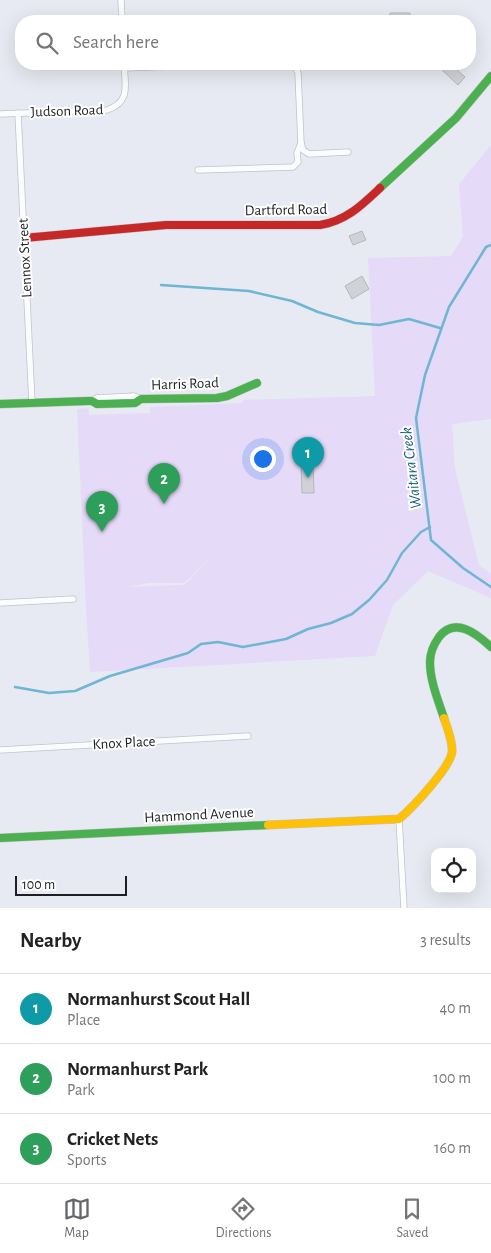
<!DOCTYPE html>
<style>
:root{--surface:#fff;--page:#f6f6f6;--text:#222;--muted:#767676;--line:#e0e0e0;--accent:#64666c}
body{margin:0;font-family:"Alegreya Sans",sans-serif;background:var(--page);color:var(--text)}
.controls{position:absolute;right:15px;bottom:15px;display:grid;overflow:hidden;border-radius:10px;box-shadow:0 5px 20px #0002}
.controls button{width:45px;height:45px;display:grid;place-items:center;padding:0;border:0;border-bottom:1px solid var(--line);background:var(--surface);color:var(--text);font:25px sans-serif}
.scale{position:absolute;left:15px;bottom:12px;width:112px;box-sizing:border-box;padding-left:5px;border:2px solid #1d1f24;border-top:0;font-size:14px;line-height:18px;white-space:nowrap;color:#1d1f24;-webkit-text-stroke:4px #fff;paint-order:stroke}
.you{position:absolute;left:262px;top:458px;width:18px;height:18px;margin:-12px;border:4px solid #fff;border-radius:50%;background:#1a73e8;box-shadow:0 0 0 8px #1a73e833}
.badge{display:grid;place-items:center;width:32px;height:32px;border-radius:50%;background:var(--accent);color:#fff;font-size:16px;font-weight:700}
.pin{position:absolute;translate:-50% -41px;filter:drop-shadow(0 1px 2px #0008)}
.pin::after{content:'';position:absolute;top:26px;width:18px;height:15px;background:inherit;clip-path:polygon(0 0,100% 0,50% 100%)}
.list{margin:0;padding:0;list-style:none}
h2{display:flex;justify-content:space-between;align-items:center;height:65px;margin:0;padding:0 20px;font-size:21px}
h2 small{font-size:16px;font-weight:400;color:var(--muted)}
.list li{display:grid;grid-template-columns:32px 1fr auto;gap:15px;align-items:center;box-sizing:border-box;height:70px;padding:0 20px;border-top:1px solid var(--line)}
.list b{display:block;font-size:19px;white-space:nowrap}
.list p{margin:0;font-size:16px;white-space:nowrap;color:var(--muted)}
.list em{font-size:16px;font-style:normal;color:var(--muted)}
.icon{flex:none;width:28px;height:28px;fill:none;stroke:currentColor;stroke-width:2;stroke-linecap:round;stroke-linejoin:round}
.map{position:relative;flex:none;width:491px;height:908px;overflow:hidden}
.search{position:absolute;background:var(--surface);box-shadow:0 5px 20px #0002;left:15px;right:15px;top:15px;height:55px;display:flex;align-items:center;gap:12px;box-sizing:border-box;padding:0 18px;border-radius:20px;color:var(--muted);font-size:19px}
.sheet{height:275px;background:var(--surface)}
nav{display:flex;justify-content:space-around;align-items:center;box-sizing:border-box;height:70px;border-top:1px solid var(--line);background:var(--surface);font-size:14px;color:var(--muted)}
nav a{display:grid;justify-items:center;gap:2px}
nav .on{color:var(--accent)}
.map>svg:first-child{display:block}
.green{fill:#e5daf8;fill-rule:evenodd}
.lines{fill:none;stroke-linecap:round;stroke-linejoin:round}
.stream{stroke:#6fb5d4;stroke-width:2.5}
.building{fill:#d0d2d8;stroke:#b6b7bd}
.street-casing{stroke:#c1c3c9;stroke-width:7}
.fast-casing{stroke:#c1c3c9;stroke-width:9}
.slow-casing{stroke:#c1c3c9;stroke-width:9}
.jam-casing{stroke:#c1c3c9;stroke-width:9}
.street{stroke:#fbfcfd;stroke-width:5.5}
.fast{stroke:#4caf50;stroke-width:8}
.slow{stroke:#ffc107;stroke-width:8}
.jam{stroke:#c62828;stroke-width:8}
.labels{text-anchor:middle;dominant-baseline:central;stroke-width:4;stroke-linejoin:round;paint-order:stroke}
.street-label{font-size:15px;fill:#1d1f24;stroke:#fff}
.water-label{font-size:16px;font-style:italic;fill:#115d7a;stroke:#fff}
</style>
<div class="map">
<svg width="491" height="908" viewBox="0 0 491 908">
<rect width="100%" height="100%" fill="#e7eaf2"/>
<path class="green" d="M 491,145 L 491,419 L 452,424 L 455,468 L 479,565 L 491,574 L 491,598 L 428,571 L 393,605 L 375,656 L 90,672 L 86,609 L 77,409 L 88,408 L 89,415 L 150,413 L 150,407 L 243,403 L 243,400 L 375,396 L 368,258 L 451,256 L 463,237 L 459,184 ZM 215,552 L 189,581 L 183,585 L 127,587 L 148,583 L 183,583 L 188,580 Z"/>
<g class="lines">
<g class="stream">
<path d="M 491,245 L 486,247 L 449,307 L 425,375 L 416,418 L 431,540 L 463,568 L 491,587"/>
<path d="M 161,285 L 249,291 L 292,301 L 318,312 L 355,323 L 379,325 L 409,319 L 440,328"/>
<path d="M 15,687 L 49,693 L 75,691 L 110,676 L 188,653 L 201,644 L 218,642 L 243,647 L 286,639 L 308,629 L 331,623 L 352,614 L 369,600 L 387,580 L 402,553 L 421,532 L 430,527"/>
</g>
</g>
<g class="building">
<path d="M 390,13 L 410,13 L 410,18 L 399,19 L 399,21 L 389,21 Z"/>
<path d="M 442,64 L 451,64 L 465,77 L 458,85 L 439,67 Z"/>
<path d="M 362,231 L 366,240 L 353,245 L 349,236 Z"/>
<path d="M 362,276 L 369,289 L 352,299 L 345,286 Z"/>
<path d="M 301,463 L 313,463 L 314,493 L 302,493 Z"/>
</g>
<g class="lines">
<defs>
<g id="street">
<path d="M 121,0 L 122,21"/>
<path d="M 291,64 L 295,66 L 298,73 L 301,143 L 303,150 L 309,154 L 348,152"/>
<path d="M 124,68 L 237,64"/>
<path d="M 18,113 L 32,403"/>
<path d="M 0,114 L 107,110 C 131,102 125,85 124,64"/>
<path d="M 198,170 L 293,167 L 298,162 L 297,153 L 301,143"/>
<path d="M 92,401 L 96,398 L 134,396 L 141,399"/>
<path d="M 0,603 L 73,599"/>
<path d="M 0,750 L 248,736"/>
<path d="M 399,819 L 404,908"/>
</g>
<g id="fast">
<path d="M 380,188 L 456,118 L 491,76"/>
<path d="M 0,404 L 88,401 L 92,401 L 97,404 L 135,403 L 141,399 L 217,398 L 227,396 L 257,383"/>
<path d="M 444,718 C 438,700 430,681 430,662 C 430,653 434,644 439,637 C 455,616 477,634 491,647"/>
<path d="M 0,838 L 268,825"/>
</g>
<path id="slow" d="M 268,825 L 399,819 C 412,808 450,768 452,752 C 453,741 447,728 444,718"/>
<path id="jam" d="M 24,238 L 166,225 L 320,225 C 346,221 362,205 380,188"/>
</defs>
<use href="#street" class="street-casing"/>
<use href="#fast" class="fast-casing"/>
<use href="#slow" class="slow-casing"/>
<use href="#jam" class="jam-casing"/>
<use href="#street" class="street"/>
<use href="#fast" class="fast"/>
<use href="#slow" class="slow"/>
<use href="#jam" class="jam"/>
</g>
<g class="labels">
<g class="street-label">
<text transform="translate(67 111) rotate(-2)">Judson Road</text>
<text transform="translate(286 210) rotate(-1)">Dartford Road</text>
<text transform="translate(25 258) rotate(-93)">Lennox Street</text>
<text transform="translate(185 384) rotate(-2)">Harris Road</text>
<text transform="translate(124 743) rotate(-3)">Knox Place</text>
<text transform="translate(199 815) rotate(-3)">Hammond Avenue</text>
</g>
<g class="water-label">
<text transform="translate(411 468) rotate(-97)">Waitara Creek</text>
</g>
</g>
</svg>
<div class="controls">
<button><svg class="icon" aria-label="locate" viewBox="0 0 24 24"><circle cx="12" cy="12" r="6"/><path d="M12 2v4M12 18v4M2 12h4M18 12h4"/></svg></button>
</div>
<div class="scale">100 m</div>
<div class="you"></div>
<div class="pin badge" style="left:308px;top:478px;background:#0f9aa8">1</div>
<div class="pin badge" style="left:164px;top:504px;background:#2e9e5b">2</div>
<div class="pin badge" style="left:102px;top:532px;background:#2e9e5b">3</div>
<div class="search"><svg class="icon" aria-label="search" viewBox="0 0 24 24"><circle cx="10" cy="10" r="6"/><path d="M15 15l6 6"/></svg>Search here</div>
</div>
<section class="sheet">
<h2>Nearby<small>3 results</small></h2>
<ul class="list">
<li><span class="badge" style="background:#0f9aa8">1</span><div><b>Normanhurst Scout Hall</b><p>Place</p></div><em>40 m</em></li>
<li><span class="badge" style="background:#2e9e5b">2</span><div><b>Normanhurst Park</b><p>Park</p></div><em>100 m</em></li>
<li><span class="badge" style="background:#2e9e5b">3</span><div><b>Cricket Nets</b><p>Sports</p></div><em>160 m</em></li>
</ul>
</section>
<nav>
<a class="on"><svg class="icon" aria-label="map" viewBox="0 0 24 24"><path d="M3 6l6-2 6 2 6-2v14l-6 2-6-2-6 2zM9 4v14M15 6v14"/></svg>Map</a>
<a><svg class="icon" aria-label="directions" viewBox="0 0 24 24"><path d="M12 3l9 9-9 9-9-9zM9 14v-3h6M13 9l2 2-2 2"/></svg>Directions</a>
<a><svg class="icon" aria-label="saved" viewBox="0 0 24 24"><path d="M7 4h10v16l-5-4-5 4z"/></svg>Saved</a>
</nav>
